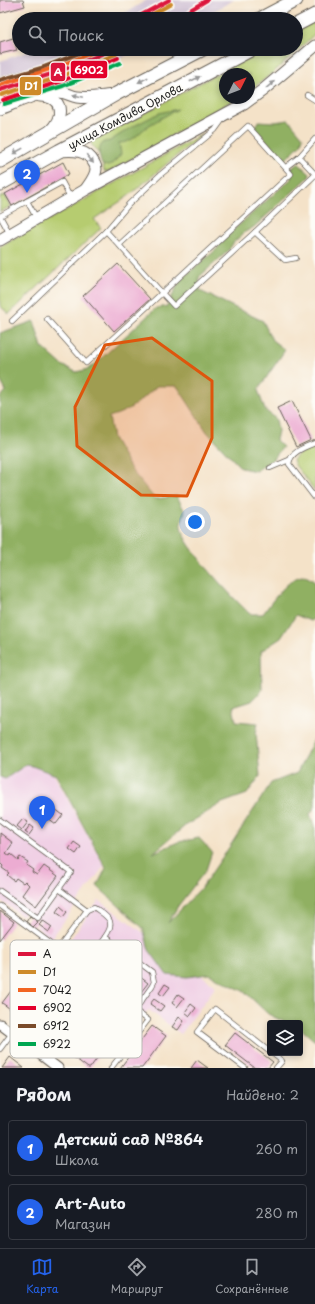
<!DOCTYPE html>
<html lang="ru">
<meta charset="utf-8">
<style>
:root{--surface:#171b24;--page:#242831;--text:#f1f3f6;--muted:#9ea1a6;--line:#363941;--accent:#2563eb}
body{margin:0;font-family:"Playpen Sans",sans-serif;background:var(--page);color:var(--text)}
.controls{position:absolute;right:12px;bottom:12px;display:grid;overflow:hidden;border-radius:4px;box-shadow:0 2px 6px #0003}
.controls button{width:36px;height:36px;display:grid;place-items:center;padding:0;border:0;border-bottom:1px solid var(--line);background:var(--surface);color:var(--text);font:20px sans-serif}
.compass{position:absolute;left:219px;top:68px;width:36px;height:36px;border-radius:50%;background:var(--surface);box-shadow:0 2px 6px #0003;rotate:48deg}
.you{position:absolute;left:195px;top:522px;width:14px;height:14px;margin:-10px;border:3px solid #fff;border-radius:50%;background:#1a73e8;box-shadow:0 0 0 6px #1a73e833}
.badge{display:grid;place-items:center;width:26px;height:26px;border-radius:50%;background:var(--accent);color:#fff;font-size:13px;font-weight:700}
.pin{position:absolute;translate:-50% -33px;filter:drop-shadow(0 1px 2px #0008)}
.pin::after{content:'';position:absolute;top:21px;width:14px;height:12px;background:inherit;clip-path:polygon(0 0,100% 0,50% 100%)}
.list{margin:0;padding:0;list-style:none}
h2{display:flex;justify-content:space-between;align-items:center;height:52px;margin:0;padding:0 16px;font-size:17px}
h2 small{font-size:13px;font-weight:400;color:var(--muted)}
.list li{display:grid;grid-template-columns:26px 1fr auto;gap:12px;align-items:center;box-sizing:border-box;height:56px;margin:0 8px 8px;padding:0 8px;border:1px solid var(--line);border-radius:4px}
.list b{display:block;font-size:15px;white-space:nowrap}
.list p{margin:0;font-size:13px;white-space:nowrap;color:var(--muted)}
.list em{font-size:13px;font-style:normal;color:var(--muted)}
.icon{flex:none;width:22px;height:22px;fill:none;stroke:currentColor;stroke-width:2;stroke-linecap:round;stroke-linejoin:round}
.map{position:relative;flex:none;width:315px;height:1068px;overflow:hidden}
.search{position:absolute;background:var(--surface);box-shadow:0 2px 6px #0003;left:12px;right:12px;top:12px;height:44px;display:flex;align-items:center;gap:10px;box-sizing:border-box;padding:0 14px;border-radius:22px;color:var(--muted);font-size:15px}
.sheet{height:180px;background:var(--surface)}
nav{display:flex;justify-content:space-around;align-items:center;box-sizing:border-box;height:56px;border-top:1px solid var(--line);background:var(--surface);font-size:11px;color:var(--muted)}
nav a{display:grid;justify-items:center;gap:2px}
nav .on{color:var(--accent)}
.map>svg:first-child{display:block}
.built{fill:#f0d0e5}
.industrial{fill:#cebed2}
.green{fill:#b6cc70;stroke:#697446}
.forest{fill:#90b062;stroke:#56663f}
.building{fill:#ecacd2}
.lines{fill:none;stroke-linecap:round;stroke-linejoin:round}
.service-casing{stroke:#686158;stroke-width:6}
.minor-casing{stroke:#686158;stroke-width:11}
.tertiary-casing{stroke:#686158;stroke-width:13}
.secondary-casing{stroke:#686158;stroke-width:15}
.service{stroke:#fff;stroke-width:4.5}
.minor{stroke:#fff;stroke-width:9}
.tertiary{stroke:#fff;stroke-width:11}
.secondary{stroke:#fff;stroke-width:13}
.rail-1-casing{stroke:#fdfcf7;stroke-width:7}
.rail-2-casing{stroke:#fdfcf7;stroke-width:7}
.rail-3-casing{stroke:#fdfcf7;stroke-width:7}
.rail-4-casing{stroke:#fdfcf7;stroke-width:7}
.rail-5-casing{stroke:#fdfcf7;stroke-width:7}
.rail-6-casing{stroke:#fdfcf7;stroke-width:7}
.rail-1{stroke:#dc143c;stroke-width:4}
.rail-2{stroke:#ce8b2a;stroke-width:4}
.rail-3{stroke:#f26522;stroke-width:4}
.rail-4{stroke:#e4002b;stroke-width:4}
.rail-5{stroke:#7a4b2a;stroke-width:4}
.rail-6{stroke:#00a651;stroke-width:4}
.oneway{fill:#999}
.marked{fill:#de560d;fill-opacity:0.2;stroke:#de560d;stroke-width:3;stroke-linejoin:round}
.labels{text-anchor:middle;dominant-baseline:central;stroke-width:3.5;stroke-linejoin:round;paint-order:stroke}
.street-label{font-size:11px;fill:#1c1c1c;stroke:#fdfcf7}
.key{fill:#fdfcf7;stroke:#bab9b5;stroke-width:1}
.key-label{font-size:11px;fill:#1c1c1c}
.line-badge{stroke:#fdfcf7;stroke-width:1.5}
.badge-label{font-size:11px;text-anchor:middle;font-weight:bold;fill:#fff}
</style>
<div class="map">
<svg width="315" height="1068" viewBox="0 0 315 1068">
<rect width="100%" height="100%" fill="#fdfcf7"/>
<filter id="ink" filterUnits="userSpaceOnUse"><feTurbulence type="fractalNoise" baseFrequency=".025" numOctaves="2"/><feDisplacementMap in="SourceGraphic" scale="8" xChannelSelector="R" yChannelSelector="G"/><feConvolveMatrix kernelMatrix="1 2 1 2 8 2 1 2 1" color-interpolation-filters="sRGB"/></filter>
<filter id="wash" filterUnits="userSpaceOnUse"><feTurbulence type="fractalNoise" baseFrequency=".012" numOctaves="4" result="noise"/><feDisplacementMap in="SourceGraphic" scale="16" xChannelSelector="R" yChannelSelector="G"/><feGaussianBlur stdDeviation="0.9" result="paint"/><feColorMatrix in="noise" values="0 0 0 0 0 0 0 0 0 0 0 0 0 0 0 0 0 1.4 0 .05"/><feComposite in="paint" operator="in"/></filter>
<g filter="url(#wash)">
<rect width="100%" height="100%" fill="#f4e2c8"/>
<g class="built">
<path d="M 0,676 L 104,866 L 51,939 L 36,927 L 40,921 L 26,911 L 22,916 L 0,900 Z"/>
<path d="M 99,900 L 216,986 L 181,1034 L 149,1010 L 142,1015 L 127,1013 L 82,980 L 70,952 L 64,948 Z"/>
</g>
<g class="industrial">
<path d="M 147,0 L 234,0 L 199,19 L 115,19 Z"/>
<path d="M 36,49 L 142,49 L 63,82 L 39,85 L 0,96 L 0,61 Z"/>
</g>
<g class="green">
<path d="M 315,21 L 315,34 L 274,72 L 249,91 L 249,74 L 225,74 L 225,98 L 237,98 L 109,172 L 106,172 L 104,171 L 101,157 L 91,144 L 91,142 L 263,49 L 296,49 L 296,31 Z"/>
<path d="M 204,133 L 127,197 L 94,219 L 101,228 L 9,314 L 0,306 L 0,247 Z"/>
<path d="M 5,195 L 11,206 L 0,212 L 0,197 Z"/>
<path d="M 315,446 L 315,491 L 295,465 L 293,460 C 299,452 306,450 315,446 Z"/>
</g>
<g class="forest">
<path d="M 178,109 C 168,114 158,120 148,126 C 138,133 133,143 119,143 L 121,154 L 115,161 L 109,166 L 102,165 C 99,157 97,148 104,142 L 110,141 L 130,128 L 159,113 Z"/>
<path d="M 289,120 L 303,137 L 301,144 L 285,160 L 280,157 L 255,128 L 258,121 L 274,122 Z"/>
<path d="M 298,163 L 310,174 L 309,177 L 254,227 L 245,232 L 234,242 L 228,251 L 199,277 L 200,291 L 263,321 L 272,340 L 285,350 L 258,390 L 265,410 L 276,419 L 278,431 L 276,440 L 283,447 L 273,459 L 256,471 L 241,468 L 207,432 L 177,386 L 157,386 C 140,401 131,411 109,417 L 113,438 L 132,471 L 155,499 L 177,496 L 185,512 C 184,516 180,523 181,527 C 182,545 235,600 250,614 L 263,614 C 270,604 290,575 304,576 C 307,576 312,580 315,582 L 315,618 L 310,621 L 296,615 L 281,638 L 261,651 L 262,690 L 252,701 L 233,707 L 236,721 L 258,723 L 256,733 L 260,776 L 247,794 L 222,803 L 186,825 L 153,853 L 178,842 L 199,838 L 212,852 L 206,870 L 178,906 L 168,923 L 202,887 L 230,846 L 271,783 L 297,773 L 315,737 L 315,807 L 310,814 L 315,829 L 315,1041 L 300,1028 L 300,1023 L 288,1023 L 280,1020 L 268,1014 L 245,992 L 209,974 L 187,977 L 167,975 L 149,950 L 143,928 L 97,886 L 106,868 L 56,775 L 27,764 L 5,779 L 0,777 L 0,398 L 6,391 L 0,380 L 0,333 L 34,321 L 42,347 L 62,365 L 76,372 L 85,370 L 94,365 L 156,308 L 167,306 L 181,279 L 217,249 L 224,238 L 291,179 L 292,168 Z"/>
</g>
<g id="blocks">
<g class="building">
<path d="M 0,0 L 23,0 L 25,6 L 0,13 Z"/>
<path d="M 13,38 L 17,50 L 0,54 L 0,42 Z"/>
<path d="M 24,70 L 27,77 L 0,85 L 0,77 Z"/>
<path d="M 63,162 L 69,174 L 12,206 L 5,194 Z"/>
<path d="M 118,264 L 150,299 L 114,331 L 83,296 Z"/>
<path d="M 292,401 L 311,440 L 296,447 L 277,408 Z"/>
<path d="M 55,809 L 63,815 L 56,824 L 48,818 Z"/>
<path d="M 23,819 L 28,822 L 22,830 L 17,826 Z"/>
<path d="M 30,825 L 34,828 L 29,835 L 25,832 Z"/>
<path d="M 0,833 L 13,843 L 6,853 L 10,856 L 11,854 L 18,860 L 20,857 L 28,862 L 26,865 L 33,870 L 32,872 L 37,875 L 44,866 L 58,876 L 36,906 L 22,895 L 29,885 L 25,881 L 23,883 L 16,878 L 14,881 L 7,875 L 9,873 L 2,868 L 3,866 L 0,863 Z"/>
<path d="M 74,842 L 81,847 L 76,854 L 69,849 Z"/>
<path d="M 60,906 L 67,912 L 63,917 L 56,912 Z"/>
<path d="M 0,911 L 14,922 L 0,940 Z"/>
<path d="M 30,916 L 38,922 L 33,927 L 26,922 Z"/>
<path d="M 42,920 L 52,927 L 49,932 L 39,925 Z"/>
<path d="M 45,946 L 59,957 L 16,1013 L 2,1003 Z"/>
<path d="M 102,949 L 113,957 L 116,954 L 138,970 L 135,973 L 148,983 L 137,997 L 126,989 L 122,994 L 115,989 L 119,984 L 118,983 L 116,985 L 108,980 L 110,977 L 109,976 L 104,982 L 99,978 L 103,972 L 91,963 Z"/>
<path d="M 165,984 L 170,987 L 163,996 L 159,993 Z"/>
<path d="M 178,994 L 184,998 L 177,1007 L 172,1003 Z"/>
<path d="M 154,999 L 164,1006 L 160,1011 L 150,1004 Z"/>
<path d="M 191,1004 L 196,1008 L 190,1016 L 185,1012 Z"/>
<path d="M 46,1013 L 100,1054 L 90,1068 L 88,1068 L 35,1028 Z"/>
<path d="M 179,1017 L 184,1021 L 178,1030 L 172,1027 Z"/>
<path d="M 152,1026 L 166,1036 L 142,1068 L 120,1068 Z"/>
<path d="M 235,1033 L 273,1062 L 268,1068 L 255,1068 L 225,1045 Z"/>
<path d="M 10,1057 L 24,1068 L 2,1068 Z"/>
<path d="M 197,1060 L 208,1068 L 191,1068 Z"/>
</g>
</g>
</g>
<g filter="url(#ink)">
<use href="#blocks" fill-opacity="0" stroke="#686158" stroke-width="1"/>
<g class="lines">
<defs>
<g id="service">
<path d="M 307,95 L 315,100"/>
<path d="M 299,157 L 315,174"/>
<path d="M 286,167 L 299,157 L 315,139"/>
<path d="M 0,216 L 27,201"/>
<path d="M 0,216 L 10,234"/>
<path d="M 37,219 L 27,201 L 62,182 L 71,199"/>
<path d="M 106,231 L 119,245 L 248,126 L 291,174 L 162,293 L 119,245"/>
<path d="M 255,232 L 285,260 L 296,258"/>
<path d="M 47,319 L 86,363 L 162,293 L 174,306 L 255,232 L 315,175"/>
<path d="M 12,321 L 106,231 L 129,204 L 160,175 L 215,130 L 223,119"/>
<path d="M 315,443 C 305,447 290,452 289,464 L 315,498"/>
<path d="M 270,468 L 289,460"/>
<path d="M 0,820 L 71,872 L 38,918 L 0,891"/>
<path d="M 59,889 L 87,910"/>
<path d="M 0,906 L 69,957 L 0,1049"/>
<path d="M 58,949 L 87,910 L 94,907 C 107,917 117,920 105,937"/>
<path d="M 272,1053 L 282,1061 L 276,1068"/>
<path d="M 111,1068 L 148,1020 L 89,977 C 86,973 85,970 85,965 L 105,937 L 152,972 L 154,982 L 152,986 L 135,1010"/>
<path d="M 245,1068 L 197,1032 L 215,1009 L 270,1052"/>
</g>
<path id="minor" d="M 0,1024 L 58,1068"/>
<g id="tertiary">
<path d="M 40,96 C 64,96 64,117 50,131"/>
<path d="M 0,109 C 18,102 39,91 59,92 C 65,92 71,96 77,97 C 89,99 102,96 114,95"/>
<path d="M 59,151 C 73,150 87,149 94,163 C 95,165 96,166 96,169 C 96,176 90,183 86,189"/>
<path d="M 0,240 L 85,190 L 244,104 L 263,90 L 315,46"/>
</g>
<g id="secondary">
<path d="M 260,19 L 296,0"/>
<path d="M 296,25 L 315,15"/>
<path d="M 0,161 L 116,94 L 203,49"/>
<path d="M 0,184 L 59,151 L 252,49"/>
</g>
</defs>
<use href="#service" class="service-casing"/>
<use href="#minor" class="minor-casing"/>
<use href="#tertiary" class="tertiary-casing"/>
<use href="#secondary" class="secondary-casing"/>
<use href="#service" class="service"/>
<use href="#minor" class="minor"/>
<use href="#tertiary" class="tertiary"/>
<use href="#secondary" class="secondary"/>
<defs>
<g id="rail-1">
<path d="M 134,19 L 169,0"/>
<path d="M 175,19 L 207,0"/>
<path d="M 0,90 L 58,72 L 114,49"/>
</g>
<g id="rail-2">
<path d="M 144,19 L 171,4"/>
<path d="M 1,95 L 60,77 L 116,54"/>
</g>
<path id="rail-3" d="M 0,85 L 56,67 L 102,49"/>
<path id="rail-4" d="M 3,100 L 62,81 L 118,58"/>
<path id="rail-5" d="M 0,80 L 41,68 L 90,49"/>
<path id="rail-6" d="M 4,104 L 63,86 L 120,63"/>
</defs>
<use href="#rail-1" class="rail-1-casing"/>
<use href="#rail-2" class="rail-2-casing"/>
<use href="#rail-3" class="rail-3-casing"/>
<use href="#rail-4" class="rail-4-casing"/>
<use href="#rail-5" class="rail-5-casing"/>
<use href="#rail-6" class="rail-6-casing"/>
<use href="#rail-1" class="rail-1"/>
<use href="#rail-2" class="rail-2"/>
<use href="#rail-3" class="rail-3"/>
<use href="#rail-4" class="rail-4"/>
<use href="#rail-5" class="rail-5"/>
<use href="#rail-6" class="rail-6"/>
</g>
<defs><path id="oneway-solid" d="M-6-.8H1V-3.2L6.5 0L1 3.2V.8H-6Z"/></defs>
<g class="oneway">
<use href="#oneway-solid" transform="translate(195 79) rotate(-28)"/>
<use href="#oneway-solid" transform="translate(143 80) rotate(152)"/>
<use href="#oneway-solid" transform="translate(270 85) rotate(-40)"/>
<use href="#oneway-solid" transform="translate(78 96) rotate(-168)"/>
<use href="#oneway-solid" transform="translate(18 151) rotate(151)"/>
<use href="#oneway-solid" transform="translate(90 159) rotate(51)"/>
</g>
</g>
<path class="marked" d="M 152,338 L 212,381 L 212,438 L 187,496 L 141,495 L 77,446 L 75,407 L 105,345 Z"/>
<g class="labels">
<g class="street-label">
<text transform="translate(125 116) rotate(-28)">улица Комдива Орлова</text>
</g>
</g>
<rect x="10" y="940" width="132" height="118" rx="6" class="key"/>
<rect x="18" y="952" width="18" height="4" fill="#dc143c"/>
<rect x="18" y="970" width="18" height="4" fill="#ce8b2a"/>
<rect x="18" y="988" width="18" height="4" fill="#f26522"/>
<rect x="18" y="1006" width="18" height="4" fill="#e4002b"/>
<rect x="18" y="1024" width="18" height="4" fill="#7a4b2a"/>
<rect x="18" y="1042" width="18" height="4" fill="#00a651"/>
<g class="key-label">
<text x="43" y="958">A</text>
<text x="43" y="976">D1</text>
<text x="43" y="994">7042</text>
<text x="43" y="1012">6902</text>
<text x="43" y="1030">6912</text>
<text x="43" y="1048">6922</text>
</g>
<g class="line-badge">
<rect x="70" y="60" width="38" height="19" rx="4" fill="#e4002b"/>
<rect x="50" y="62" width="16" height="20" rx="4" fill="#dc143c"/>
<rect x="19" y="76" width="23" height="20" rx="4" fill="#ce8b2a"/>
</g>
<g class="badge-label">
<text x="89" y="74">6902</text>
<text x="58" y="76">A</text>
<text x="31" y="90">D1</text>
</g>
</svg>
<div class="controls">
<button><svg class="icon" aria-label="layers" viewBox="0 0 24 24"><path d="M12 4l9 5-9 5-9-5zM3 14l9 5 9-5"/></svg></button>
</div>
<svg class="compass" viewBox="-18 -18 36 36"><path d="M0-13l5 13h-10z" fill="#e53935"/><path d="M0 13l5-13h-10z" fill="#9ea1a6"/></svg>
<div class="you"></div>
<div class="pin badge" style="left:42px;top:829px">1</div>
<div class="pin badge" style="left:27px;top:193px">2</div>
<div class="search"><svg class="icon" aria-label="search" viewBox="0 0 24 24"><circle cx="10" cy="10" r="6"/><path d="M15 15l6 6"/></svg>Поиск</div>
</div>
<section class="sheet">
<h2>Рядом<small>Найдено: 2</small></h2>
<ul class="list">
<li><span class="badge">1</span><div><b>Детский сад №864</b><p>Школа</p></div><em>260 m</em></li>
<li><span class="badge">2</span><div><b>Art-Auto</b><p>Магазин</p></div><em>280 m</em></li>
</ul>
</section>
<nav>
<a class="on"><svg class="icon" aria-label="map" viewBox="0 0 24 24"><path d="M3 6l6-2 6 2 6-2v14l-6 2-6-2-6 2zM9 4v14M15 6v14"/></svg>Карта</a>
<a><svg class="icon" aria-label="directions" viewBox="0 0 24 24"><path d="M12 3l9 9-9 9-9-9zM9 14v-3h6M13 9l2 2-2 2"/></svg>Маршрут</a>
<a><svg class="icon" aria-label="saved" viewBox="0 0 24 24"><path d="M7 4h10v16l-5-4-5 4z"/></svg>Сохранённые</a>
</nav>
